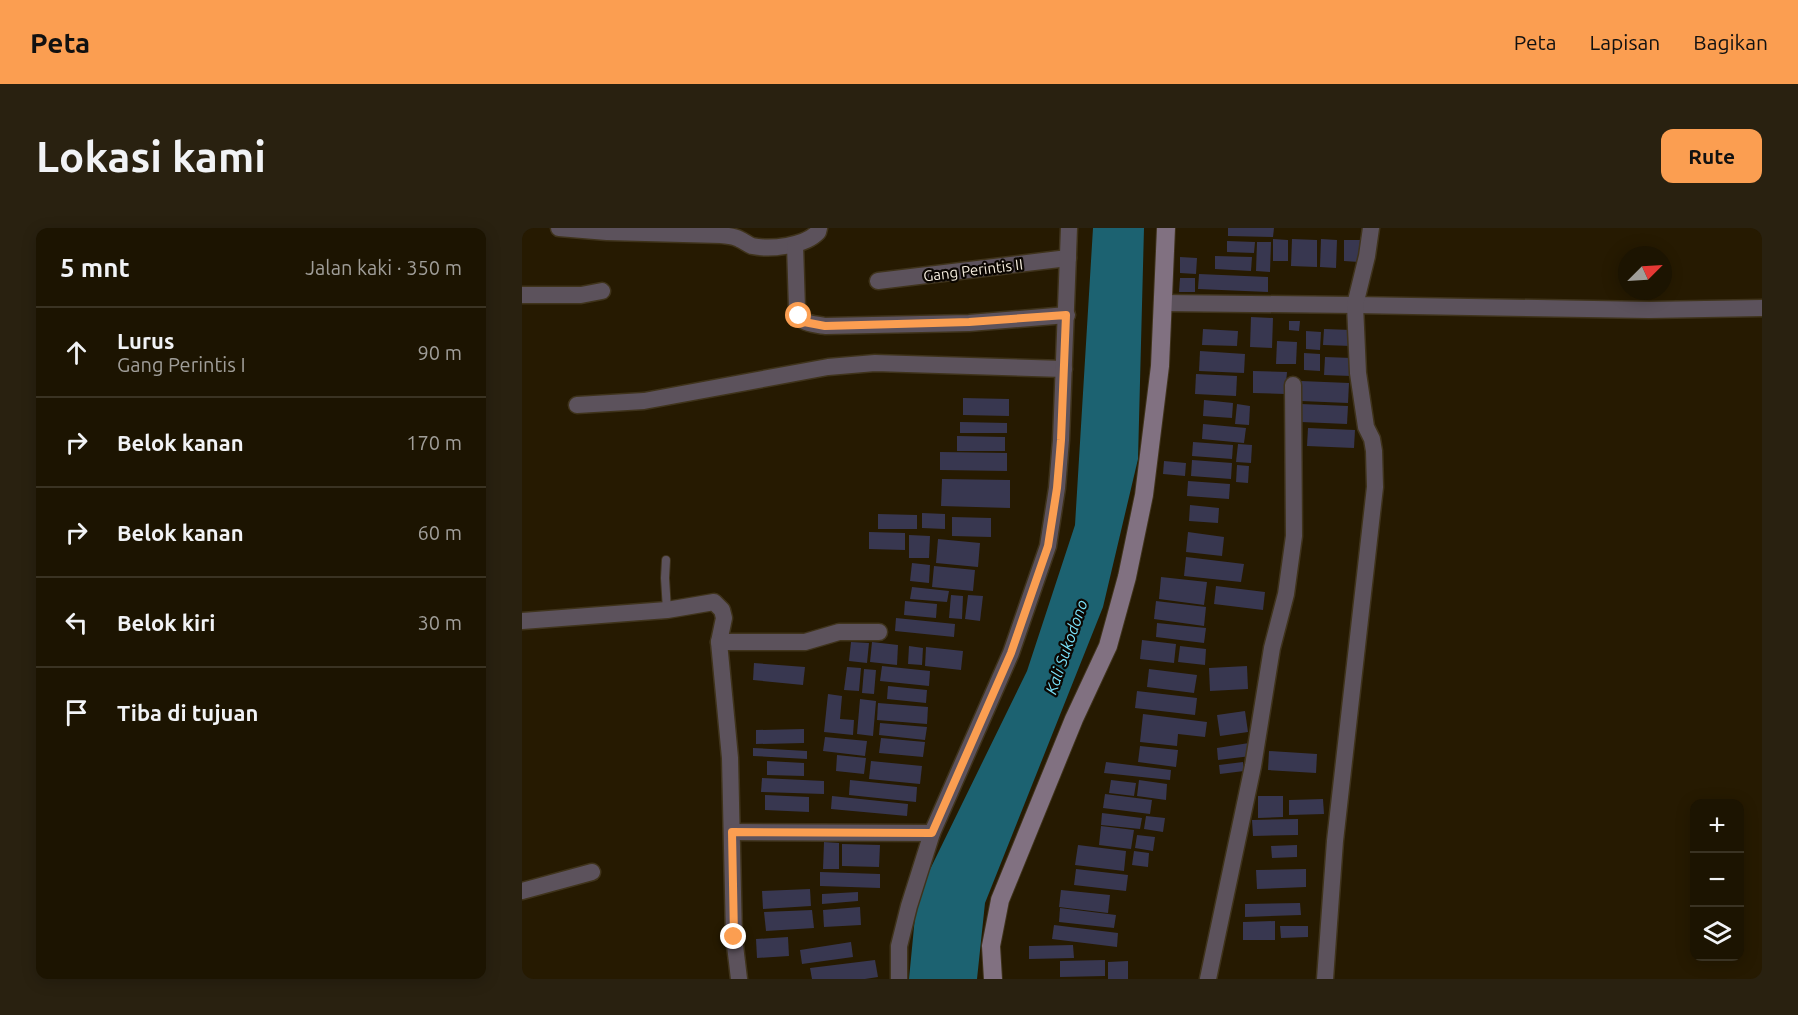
<!DOCTYPE html>
<html lang="id">
<meta charset="utf-8">
<style>
:root{--surface:#1c1401;--page:#292110;--text:#f1f3f6;--muted:#a09e99;--line:#3a3323;--accent:#fb9e51}
body{margin:0;font-family:Ubuntu,sans-serif;background:var(--page);color:var(--text)}
.controls{position:absolute;right:18px;bottom:18px;display:grid;overflow:hidden;border-radius:12px;box-shadow:0 3px 15px #0003}
.controls button{width:54px;height:54px;display:grid;place-items:center;padding:0;border:0;border-bottom:2px solid var(--line);background:var(--surface);color:var(--text);font:30px sans-serif}
.compass{position:absolute;left:1096px;top:18px;width:54px;height:54px;border-radius:50%;background:var(--surface);box-shadow:0 3px 15px #0003;rotate:66deg}
.stop{position:absolute;width:18px;height:18px;margin:-14px;border:4px solid #fb9e51;border-radius:50%;background:#fff}
.stop.end{background:#fb9e51;border-color:#fff;box-shadow:0 2px 6px #0008}
.list{margin:0;padding:0;list-style:none}
h2{display:flex;justify-content:space-between;align-items:center;height:78px;margin:0;padding:0 24px;font-size:26px}
h2 small{font-size:20px;font-weight:400;color:var(--muted)}
.list li{display:grid;grid-template-columns:39px 1fr auto;gap:18px;align-items:center;box-sizing:border-box;height:90px;padding:0 24px;border-top:2px solid var(--line)}
.list b{display:block;font-size:22px;white-space:nowrap}
.list p{margin:0;font-size:20px;white-space:nowrap;color:var(--muted)}
.list em{font-size:20px;font-style:normal;color:var(--muted)}
.icon{flex:none;width:33px;height:33px;fill:none;stroke:currentColor;stroke-width:2;stroke-linecap:round;stroke-linejoin:round}
.map{position:relative;flex:none;width:1240px;height:751px;overflow:hidden;border-radius:12px}
header{display:flex;align-items:center;gap:36px;box-sizing:border-box;height:84px;padding:0 30px;background:var(--accent);color:#111}
header strong{font-size:28px}
nav{display:flex;gap:33px;margin-inline-start:auto;font-size:21px}
.intro{display:flex;align-items:center;justify-content:space-between;box-sizing:border-box;height:144px;padding:0 36px}
h1{margin:0;font-size:42px}
.button{padding:15px 27px;border-radius:12px;background:var(--accent);color:#111;font-size:21px;font-weight:700}
main{display:flex;gap:36px;padding:0 36px}
aside{flex:1;background:var(--surface);border-radius:12px;box-shadow:0 3px 15px #0003}
.map>svg:first-child{display:block}
.water{fill:#1c6271}
.building{fill:#383750}
.lines{fill:none;stroke-linecap:round;stroke-linejoin:round}
.lane-casing{stroke:#3f331b;stroke-width:10}
.street-casing{stroke:#3f331b;stroke-width:19}
.secondary-casing{stroke:#3f331b;stroke-width:20}
.lane{stroke:#5c525c;stroke-width:8}
.street{stroke:#5c525c;stroke-width:16}
.secondary{stroke:#817181;stroke-width:18}
.route{stroke:#fb9e51;stroke-width:8}
.labels{text-anchor:middle;dominant-baseline:central;stroke-width:4.5;stroke-linejoin:round;paint-order:stroke}
.street-label{font-size:15px;fill:#f5ecdd;stroke:#0b0601}
.water-label{font-size:16px;font-style:italic;fill:#79dff7;stroke:#0b0601}
</style>
<header>
<strong>Peta</strong>
<nav><a>Peta</a><a>Lapisan</a><a>Bagikan</a></nav>
</header>
<div class="intro"><h1>Lokasi kami</h1><a class="button">Rute</a></div>
<main>
<aside>
<h2>5 mnt<small>Jalan kaki · 350 m</small></h2>
<ul class="list">
<li><svg class="icon" aria-label="ahead" viewBox="0 0 24 24"><path d="M12 20V5M6 11l6-6 6 6"/></svg><div><b>Lurus</b><p>Gang Perintis I</p></div><em>90 m</em></li>
<li><svg class="icon" aria-label="right" viewBox="0 0 24 24"><path d="M7 20v-9h11M14 6l5 5-5 5"/></svg><div><b>Belok kanan</b></div><em>170 m</em></li>
<li><svg class="icon" aria-label="right" viewBox="0 0 24 24"><path d="M7 20v-9h11M14 6l5 5-5 5"/></svg><div><b>Belok kanan</b></div><em>60 m</em></li>
<li><svg class="icon" aria-label="left" viewBox="0 0 24 24"><path d="M17 20v-9H6M10 6l-5 5 5 5"/></svg><div><b>Belok kiri</b></div><em>30 m</em></li>
<li><svg class="icon" aria-label="arrive" viewBox="0 0 24 24"><path d="M6 21V4h12l-3 4 3 4H6"/></svg><div><b>Tiba di tujuan</b></div></li>
</ul>
</aside>
<div class="map">
<svg width="1240" height="751" viewBox="0 0 1240 751">
<rect width="100%" height="100%" fill="#261a01"/>
<path class="water" d="M 571,0 L 622,0 L 616,231 L 581,379 L 463,675 L 455,751 L 387,751 L 395,668 L 505,443 L 553,297 Z"/>
<g class="building">
<path d="M 706,0 L 752,0 L 751,9 L 706,8 Z"/>
<path d="M 751,11 L 766,12 L 766,33 L 751,33 Z"/>
<path d="M 770,11 L 795,12 L 795,39 L 769,38 Z"/>
<path d="M 799,11 L 815,12 L 814,40 L 798,39 Z"/>
<path d="M 822,12 L 838,12 L 837,34 L 822,33 Z"/>
<path d="M 705,13 L 733,14 L 732,25 L 705,24 Z"/>
<path d="M 735,14 L 749,14 L 748,44 L 734,43 Z"/>
<path d="M 693,28 L 730,29 L 729,43 L 693,41 Z"/>
<path d="M 658,29 L 675,30 L 674,46 L 658,45 Z"/>
<path d="M 677,46 L 746,49 L 746,64 L 676,61 Z"/>
<path d="M 658,50 L 673,50 L 673,64 L 657,64 Z"/>
<path d="M 729,89 L 751,90 L 750,120 L 728,119 Z"/>
<path d="M 767,93 L 778,93 L 777,103 L 767,102 Z"/>
<path d="M 681,101 L 716,103 L 715,118 L 680,117 Z"/>
<path d="M 802,101 L 830,102 L 829,118 L 801,117 Z"/>
<path d="M 784,103 L 799,104 L 798,122 L 784,121 Z"/>
<path d="M 755,113 L 775,114 L 774,136 L 754,136 Z"/>
<path d="M 678,123 L 723,126 L 722,145 L 677,143 Z"/>
<path d="M 782,125 L 798,126 L 798,143 L 782,142 Z"/>
<path d="M 803,129 L 830,130 L 829,148 L 802,147 Z"/>
<path d="M 731,143 L 765,144 L 763,166 L 731,165 Z"/>
<path d="M 674,146 L 715,148 L 714,168 L 673,166 Z"/>
<path d="M 779,153 L 827,155 L 826,175 L 779,173 Z"/>
<path d="M 441,170 L 487,171 L 487,188 L 441,187 Z"/>
<path d="M 682,172 L 711,175 L 710,190 L 681,188 Z"/>
<path d="M 715,176 L 728,178 L 727,197 L 713,196 Z"/>
<path d="M 779,176 L 826,178 L 825,196 L 779,194 Z"/>
<path d="M 438,194 L 485,195 L 485,205 L 438,205 Z"/>
<path d="M 681,196 L 724,200 L 722,215 L 680,211 Z"/>
<path d="M 786,200 L 833,202 L 832,220 L 785,218 Z"/>
<path d="M 435,208 L 483,209 L 483,223 L 435,223 Z"/>
<path d="M 671,214 L 711,217 L 710,231 L 670,228 Z"/>
<path d="M 716,216 L 730,217 L 729,235 L 714,234 Z"/>
<path d="M 418,224 L 485,225 L 485,243 L 418,242 Z"/>
<path d="M 670,232 L 710,235 L 709,251 L 669,248 Z"/>
<path d="M 642,233 L 664,235 L 663,248 L 641,246 Z"/>
<path d="M 715,237 L 727,238 L 726,255 L 714,254 Z"/>
<path d="M 420,251 L 488,252 L 488,280 L 419,278 Z"/>
<path d="M 666,253 L 708,256 L 707,271 L 665,268 Z"/>
<path d="M 668,277 L 697,280 L 696,295 L 667,293 Z"/>
<path d="M 400,285 L 423,286 L 423,301 L 400,300 Z"/>
<path d="M 356,286 L 395,287 L 395,301 L 356,301 Z"/>
<path d="M 430,289 L 469,290 L 469,309 L 430,308 Z"/>
<path d="M 347,304 L 383,305 L 383,322 L 347,321 Z"/>
<path d="M 666,304 L 702,309 L 700,328 L 664,324 Z"/>
<path d="M 387,307 L 408,308 L 407,330 L 387,330 Z"/>
<path d="M 416,311 L 458,315 L 456,339 L 414,335 Z"/>
<path d="M 664,329 L 722,336 L 719,354 L 662,348 Z"/>
<path d="M 390,335 L 408,337 L 407,355 L 388,353 Z"/>
<path d="M 412,338 L 453,342 L 451,363 L 410,359 Z"/>
<path d="M 639,349 L 685,354 L 682,377 L 637,371 Z"/>
<path d="M 694,358 L 743,364 L 741,382 L 692,376 Z"/>
<path d="M 390,359 L 427,363 L 425,374 L 388,371 Z"/>
<path d="M 429,367 L 441,368 L 440,391 L 427,390 Z"/>
<path d="M 446,367 L 461,368 L 458,393 L 443,391 Z"/>
<path d="M 383,373 L 415,376 L 414,390 L 382,387 Z"/>
<path d="M 634,373 L 684,379 L 682,398 L 632,391 Z"/>
<path d="M 374,390 L 433,396 L 432,409 L 373,403 Z"/>
<path d="M 635,395 L 684,400 L 682,415 L 634,409 Z"/>
<path d="M 620,412 L 654,416 L 652,435 L 618,431 Z"/>
<path d="M 329,414 L 347,415 L 345,435 L 327,433 Z"/>
<path d="M 350,414 L 376,417 L 375,437 L 348,434 Z"/>
<path d="M 387,418 L 401,420 L 400,437 L 386,436 Z"/>
<path d="M 658,418 L 684,421 L 683,437 L 656,434 Z"/>
<path d="M 404,419 L 441,423 L 439,442 L 403,438 Z"/>
<path d="M 232,435 L 283,439 L 281,457 L 231,452 Z"/>
<path d="M 360,438 L 408,443 L 407,458 L 358,453 Z"/>
<path d="M 725,438 L 726,461 L 688,463 L 687,440 Z"/>
<path d="M 325,439 L 339,440 L 337,463 L 322,462 Z"/>
<path d="M 342,441 L 354,442 L 352,466 L 340,465 Z"/>
<path d="M 627,441 L 675,447 L 672,465 L 625,459 Z"/>
<path d="M 366,458 L 405,462 L 404,475 L 365,471 Z"/>
<path d="M 615,463 L 675,470 L 673,487 L 613,480 Z"/>
<path d="M 306,466 L 320,468 L 318,491 L 332,492 L 331,507 L 302,504 Z"/>
<path d="M 338,471 L 354,473 L 351,508 L 335,506 Z"/>
<path d="M 356,475 L 406,479 L 405,496 L 355,492 Z"/>
<path d="M 723,483 L 726,504 L 698,508 L 695,487 Z"/>
<path d="M 621,486 L 685,494 L 683,509 L 656,506 L 655,518 L 618,514 Z"/>
<path d="M 358,495 L 405,499 L 403,512 L 357,507 Z"/>
<path d="M 282,501 L 282,515 L 234,516 L 234,502 Z"/>
<path d="M 303,509 L 345,513 L 343,528 L 301,523 Z"/>
<path d="M 359,510 L 403,514 L 401,529 L 357,525 Z"/>
<path d="M 727,515 L 729,528 L 696,532 L 695,520 Z"/>
<path d="M 618,518 L 656,522 L 654,539 L 616,534 Z"/>
<path d="M 231,520 L 285,523 L 285,531 L 231,528 Z"/>
<path d="M 747,523 L 795,526 L 794,545 L 746,542 Z"/>
<path d="M 315,527 L 344,530 L 342,546 L 314,543 Z"/>
<path d="M 245,533 L 282,535 L 282,548 L 245,547 Z"/>
<path d="M 349,533 L 400,538 L 398,556 L 347,551 Z"/>
<path d="M 584,534 L 649,542 L 648,552 L 582,545 Z"/>
<path d="M 721,534 L 722,543 L 698,546 L 697,537 Z"/>
<path d="M 240,550 L 302,553 L 302,566 L 239,564 Z"/>
<path d="M 328,552 L 395,559 L 394,574 L 327,567 Z"/>
<path d="M 589,552 L 614,555 L 612,568 L 587,565 Z"/>
<path d="M 617,552 L 645,556 L 644,572 L 615,568 Z"/>
<path d="M 583,566 L 630,572 L 628,586 L 581,580 Z"/>
<path d="M 243,567 L 287,569 L 287,584 L 243,582 Z"/>
<path d="M 310,568 L 386,576 L 385,588 L 309,581 Z"/>
<path d="M 736,568 L 761,568 L 761,589 L 736,590 Z"/>
<path d="M 801,571 L 802,586 L 767,587 L 767,572 Z"/>
<path d="M 580,585 L 620,590 L 618,601 L 579,597 Z"/>
<path d="M 624,588 L 643,590 L 641,604 L 622,601 Z"/>
<path d="M 776,591 L 776,607 L 731,608 L 730,592 Z"/>
<path d="M 579,598 L 612,602 L 609,621 L 577,617 Z"/>
<path d="M 615,607 L 633,609 L 631,623 L 613,620 Z"/>
<path d="M 302,614 L 317,615 L 317,641 L 301,641 Z"/>
<path d="M 320,616 L 358,617 L 357,639 L 320,638 Z"/>
<path d="M 556,617 L 604,623 L 602,643 L 553,637 Z"/>
<path d="M 775,617 L 775,629 L 750,630 L 749,618 Z"/>
<path d="M 612,623 L 627,625 L 626,639 L 610,637 Z"/>
<path d="M 554,641 L 606,647 L 604,663 L 552,657 Z"/>
<path d="M 784,641 L 784,659 L 735,661 L 734,642 Z"/>
<path d="M 298,644 L 358,646 L 358,660 L 298,658 Z"/>
<path d="M 288,661 L 289,678 L 241,681 L 240,663 Z"/>
<path d="M 539,662 L 588,667 L 586,685 L 537,679 Z"/>
<path d="M 336,664 L 336,673 L 300,676 L 300,666 Z"/>
<path d="M 778,675 L 779,687 L 723,689 L 723,676 Z"/>
<path d="M 338,679 L 339,697 L 302,699 L 301,682 Z"/>
<path d="M 538,680 L 594,687 L 592,700 L 537,694 Z"/>
<path d="M 290,682 L 292,700 L 244,703 L 242,684 Z"/>
<path d="M 753,693 L 753,712 L 721,712 L 721,694 Z"/>
<path d="M 532,697 L 596,705 L 595,719 L 530,711 Z"/>
<path d="M 758,698 L 786,698 L 786,709 L 759,710 Z"/>
<path d="M 266,709 L 267,728 L 235,730 L 234,711 Z"/>
<path d="M 329,714 L 331,729 L 280,736 L 278,722 Z"/>
<path d="M 551,717 L 552,730 L 507,731 L 507,718 Z"/>
<path d="M 353,732 L 356,749 L 343,751 L 290,751 L 288,740 Z"/>
<path d="M 583,732 L 583,748 L 538,749 L 538,733 Z"/>
<path d="M 606,733 L 606,751 L 586,751 L 586,734 Z"/>
</g>
<g class="lines">
<defs>
<path id="lane" d="M 144,332 L 143,350 L 145,382"/>
<g id="street">
<path d="M 37,0 L 85,4 L 199,7 C 205,8 212,8 217,11 C 222,13 225,16 230,18 C 249,22 283,18 296,4 L 297,0"/>
<path d="M 273,17 L 275,81 C 279,97 288,95 303,98 L 447,95 L 545,87"/>
<path d="M 356,53 L 546,30"/>
<path d="M 0,67 L 59,67 L 80,63"/>
<path d="M 641,75 L 833,77 L 1127,82 L 1240,80"/>
<path d="M 55,177 L 122,173 L 306,139 L 353,135 L 542,141"/>
<path d="M 0,393 L 145,382 L 192,374 L 200,382 L 202,390 L 197,414 L 208,530 L 212,709 L 217,751"/>
<path d="M 197,414 L 283,414 L 317,404 L 357,404"/>
<path d="M 210,604 L 410,605"/>
<path d="M 0,663 L 70,644"/>
<path d="M 377,751 L 377,718 L 387,678 L 410,605 L 489,425 L 526,318 L 535,260 L 539,212 L 547,0"/>
<path d="M 686,751 L 731,538 L 750,420 L 764,366 L 772,308 L 771,157"/>
<path d="M 803,751 L 813,613 L 853,259 L 852,223 L 850,211 L 844,199 L 836,145 L 833,77 L 845,28 L 849,0"/>
</g>
<path id="secondary" d="M 471,751 L 469,718 L 478,672 L 552,491 L 586,418 L 605,349 L 622,267 L 638,138 L 644,0"/>
</defs>
<use href="#lane" class="lane-casing"/>
<use href="#street" class="street-casing"/>
<use href="#secondary" class="secondary-casing"/>
<use href="#lane" class="lane"/>
<use href="#street" class="street"/>
<use href="#secondary" class="secondary"/>
</g>
<g class="lines">
<path class="route" d="M 212,709 L 210,604 L 410,605 L 489,425 L 526,318 L 535,260 L 539,212 L 544,87 L 447,94 L 303,98 L 282,94 L 277,88"/>
</g>
<g class="labels">
<g class="street-label">
<text transform="translate(451 42) rotate(-7)">Gang Perintis II</text>
</g>
<g class="water-label">
<text transform="translate(544 419) rotate(-71)">Kali Sukodono</text>
</g>
</g>
</svg>
<div class="controls">
<button>+</button>
<button>−</button>
<button><svg class="icon" aria-label="layers" viewBox="0 0 24 24"><path d="M12 4l9 5-9 5-9-5zM3 14l9 5 9-5"/></svg></button>
</div>
<svg class="compass" viewBox="-18 -18 36 36"><path d="M0-13l5 13h-10z" fill="#e53935"/><path d="M0 13l5-13h-10z" fill="#a09e99"/></svg>
<div class="stop" style="left:277px;top:88px"></div>
<div class="stop end" style="left:212px;top:709px"></div>
</div>
</main>
